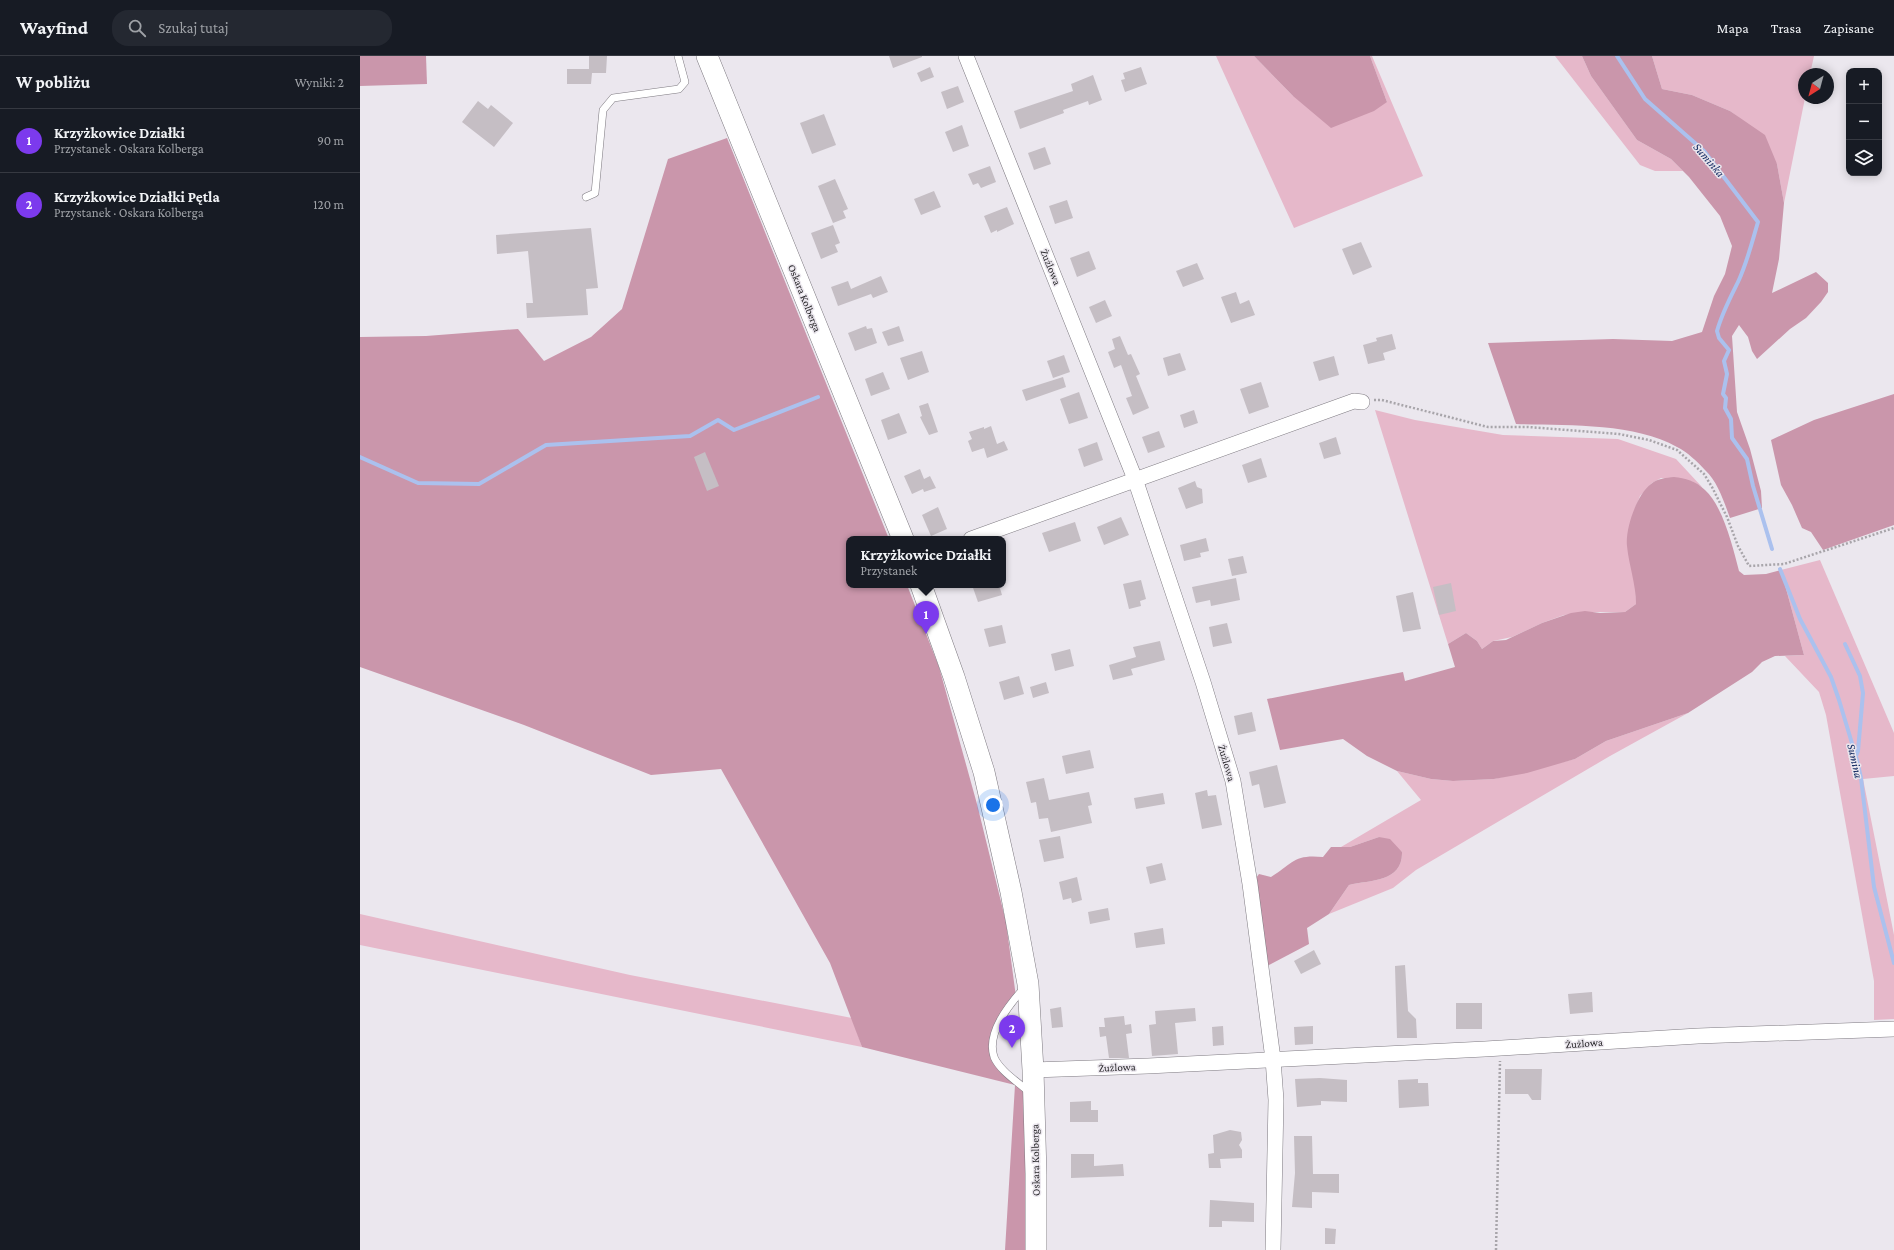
<!DOCTYPE html>
<html lang="pl">
<meta charset="utf-8">
<style>
:root{--surface:#171b24;--page:#242831;--text:#f1f3f6;--muted:#9ea1a6;--line:#363941;--accent:#7c3aed}
body{margin:0;font-family:"Crimson Pro",serif;background:var(--page);color:var(--text)}
.controls{position:absolute;right:12px;top:12px;display:grid;overflow:hidden;border-radius:8px;box-shadow:0 2px 10px #0003}
.controls button{width:36px;height:36px;display:grid;place-items:center;padding:0;border:0;border-bottom:1px solid var(--line);background:var(--surface);color:var(--text);font:20px sans-serif}
.compass{position:absolute;left:1438px;top:12px;width:36px;height:36px;border-radius:50%;background:var(--surface);box-shadow:0 2px 10px #0003;rotate:216deg}
.you{position:absolute;left:633px;top:749px;width:14px;height:14px;margin:-10px;border:3px solid #fff;border-radius:50%;background:#1a73e8;box-shadow:0 0 0 6px #1a73e833}
.badge{display:grid;place-items:center;width:26px;height:26px;border-radius:50%;background:var(--accent);color:#fff;font-size:13px;font-weight:700}
.pin{position:absolute;translate:-50% -33px;filter:drop-shadow(0 1px 2px #0008)}
.pin::after{content:'';position:absolute;top:21px;width:14px;height:12px;background:inherit;clip-path:polygon(0 0,100% 0,50% 100%)}
.popup{position:absolute;left:486px;top:480px;width:160px;height:52px;box-sizing:border-box;display:grid;place-content:center;border-radius:8px;background:var(--surface);filter:drop-shadow(0 1px 3px #0005);font-size:13px;white-space:nowrap;color:var(--muted)}
.popup b{font-size:15px;color:var(--text)}
.popup::after{content:'';position:absolute;left:50%;top:100%;margin-left:-8px;border:8px solid transparent;border-top-color:var(--surface)}
.list{margin:0;padding:0;list-style:none}
h2{display:flex;justify-content:space-between;align-items:center;height:52px;margin:0;padding:0 16px;font-size:17px}
h2 small{font-size:13px;font-weight:400;color:var(--muted)}
.list li{display:grid;grid-template-columns:26px 1fr auto;gap:12px;align-items:center;box-sizing:border-box;height:64px;padding:0 16px;border-top:1px solid var(--line)}
.list b{display:block;font-size:15px;white-space:nowrap}
.list p{margin:0;font-size:13px;white-space:nowrap;color:var(--muted)}
.list em{font-size:13px;font-style:normal;color:var(--muted)}
.icon{flex:none;width:22px;height:22px;fill:none;stroke:currentColor;stroke-width:2;stroke-linecap:round;stroke-linejoin:round}
.map{position:relative;flex:none;width:1534px;height:1194px;overflow:hidden}
header{display:flex;align-items:center;gap:24px;box-sizing:border-box;height:56px;padding:0 20px;background:var(--surface);border-bottom:1px solid var(--line)}
header strong{font-size:19px}
nav{display:flex;gap:22px;margin-inline-start:auto;font-size:14px}
.search{width:280px;height:36px;background:var(--page);display:flex;align-items:center;gap:10px;box-sizing:border-box;padding:0 14px;border-radius:16px;color:var(--muted);font-size:15px}
main{display:flex}
aside{flex:1;background:var(--surface)}
.map>svg:first-child{display:block}
.green{fill:#e6b8ca}
.forest{fill:#ca96ab}
.lines{fill:none;stroke-linecap:round;stroke-linejoin:round}
.stream{stroke:#abc1ee;stroke-width:4}
.building{fill:#c5bec4}
.service-casing{stroke:#7e7a81;stroke-width:8}
.minor-casing{stroke:#7e7a81;stroke-width:16}
.secondary-casing{stroke:#7e7a81;stroke-width:22}
.path{stroke:#a8a5aa;stroke-width:2.5;stroke-dasharray:2 2;stroke-linecap:butt}
.service{stroke:#fff;stroke-width:7}
.minor{stroke:#fff;stroke-width:15}
.secondary{stroke:#fff;stroke-width:21}
.labels{text-anchor:middle;dominant-baseline:central;stroke-width:3;stroke-linejoin:round;paint-order:stroke}
.street-label{font-size:11px;fill:#2b2a2d;stroke:#ebe7ee}
.water-label{font-size:12px;font-style:italic;fill:#182e64;stroke:#ebe7ee}
</style>
<header>
<strong>Wayfind</strong>
<div class="search"><svg class="icon" aria-label="search" viewBox="0 0 24 24"><circle cx="10" cy="10" r="6"/><path d="M15 15l6 6"/></svg>Szukaj tutaj</div>
<nav><a>Mapa</a><a>Trasa</a><a>Zapisane</a></nav>
</header>
<main>
<aside>
<h2>W pobliżu<small>Wyniki: 2</small></h2>
<ul class="list">
<li><span class="badge">1</span><div><b>Krzyżkowice Działki</b><p>Przystanek · Oskara Kolberga</p></div><em>90 m</em></li>
<li><span class="badge">2</span><div><b>Krzyżkowice Działki Pętla</b><p>Przystanek · Oskara Kolberga</p></div><em>120 m</em></li>
</ul>
</aside>
<div class="map">
<svg width="1534" height="1194" viewBox="0 0 1534 1194">
<rect width="100%" height="100%" fill="#ebe7ee"/>
<g class="green">
<path d="M 856,0 L 894,0 L 933,40 L 1027,46 L 1010,0 L 1012,0 L 1063,120 L 934,172 Z"/>
<path d="M 1195,0 L 1222,0 L 1231,20 L 1277,84 L 1311,103 L 1323,115 L 1295,115 L 1280,109 Z"/>
<path d="M 1292,0 L 1454,0 L 1450,18 L 1444,18 L 1445,42 L 1424,147 L 1417,108 L 1378,61 L 1370,55 L 1332,39 L 1302,33 Z"/>
<path d="M 1015,354 L 1055,364 L 1143,379 L 1258,383 L 1316,403 L 1342,431 L 1331,425 L 1301,422 L 1292,427 L 1280,440 L 1274,455 L 1276,548 L 1265,556 L 1233,556 L 1204,559 L 1182,567 L 1152,581 L 1133,585 L 1122,593 L 1117,585 L 1106,577 L 1088,588 Z"/>
<path d="M 1460,504 L 1534,677 L 1534,720 L 1503,723 L 1534,879 L 1534,963 L 1514,964 L 1514,925 L 1466,659 L 1459,636 L 1425,600 L 1444,599 L 1421,514 Z"/>
<path d="M 1328,657 L 1250,700 L 1056,814 L 1033,832 L 969,858 L 989,829 C 1011,824 1043,826 1042,796 L 1019,781 L 990,791 L 981,791 L 1061,744 L 1037,715 L 1071,723 L 1093,725 L 1134,723 L 1215,703 L 1246,685 Z"/>
<path d="M 0,858 L 270,919 L 492,962 L 502,991 L 0,889 Z"/>
</g>
<g class="forest">
<path d="M 0,0 L 66,0 L 67,28 L 0,30 Z"/>
<path d="M 894,0 L 1010,0 L 1027,46 L 1014,55 L 971,72 L 933,40 Z"/>
<path d="M 1222,0 L 1292,0 L 1302,33 L 1332,39 L 1370,55 L 1405,79 L 1417,108 L 1424,147 L 1419,203 L 1412,237 L 1456,216 L 1468,227 L 1468,236 L 1461,246 L 1446,262 L 1430,273 L 1397,303 L 1392,295 L 1388,281 L 1379,269 L 1372,280 L 1377,356 L 1390,393 L 1401,435 L 1402,452 L 1370,462 C 1364,446 1358,426 1345,414 C 1338,406 1327,396 1317,391 C 1273,366 1205,370 1156,368 L 1128,287 L 1253,283 L 1312,285 L 1342,276 L 1354,240 L 1365,218 L 1372,190 L 1360,160 L 1329,121 L 1311,103 L 1277,84 L 1231,20 Z"/>
<path d="M 367,82 L 529,483 L 489,483 L 489,529 L 547,529 L 579,611 L 617,748 L 646,866 L 656,941 L 632,982 L 634,1001 L 667,1033 L 668,1194 L 645,1194 L 655,1029 L 502,991 L 470,907 L 361,713 L 291,719 L 164,669 L 0,611 L 0,281 L 66,280 L 158,273 L 184,305 L 231,281 L 262,253 L 308,103 Z"/>
<path d="M 1534,338 L 1534,469 L 1463,494 L 1451,476 L 1442,472 L 1432,449 L 1421,429 L 1411,384 L 1454,364 Z"/>
<path d="M 1314,421 C 1325,422 1336,425 1345,434 C 1363,450 1373,492 1379,515 L 1384,519 L 1406,518 L 1421,514 L 1444,599 L 1415,600 L 1402,606 L 1392,616 L 1328,657 L 1246,685 L 1215,703 L 1167,717 L 1134,723 L 1093,725 L 1071,723 L 1037,715 L 1007,700 L 983,683 L 920,694 L 907,643 L 1043,616 L 1045,625 L 1095,611 L 1088,588 L 1106,577 L 1117,585 L 1122,593 L 1133,585 L 1146,584 L 1182,567 L 1211,557 L 1225,555 L 1240,557 L 1265,556 L 1276,548 C 1276,528 1269,510 1267,490 C 1265,473 1277,438 1291,428 C 1298,422 1306,422 1314,421 Z"/>
<path d="M 1019,781 L 1030,783 L 1042,796 C 1043,826 1011,824 989,829 L 969,858 L 947,872 L 949,888 L 907,910 L 893,826 L 899,818 L 911,821 C 933,807 934,798 963,801 L 971,791 L 990,791 Z"/>
</g>
<g class="lines">
<g class="stream">
<path d="M 1257,0 L 1285,43 L 1344,95 L 1398,166 C 1392,186 1387,207 1378,226 C 1370,242 1362,257 1357,275 L 1359,282 L 1369,294 L 1364,305 L 1367,318 L 1363,338 L 1366,342 L 1365,352 L 1371,363 L 1372,382 L 1387,403 L 1393,430 L 1412,493"/>
<path d="M 0,401 L 58,427 L 119,428 L 186,389 L 330,380 L 358,364 L 374,374 L 458,341"/>
<path d="M 1420,513 L 1440,563 L 1471,621 L 1479,644 L 1497,704 L 1501,722 L 1514,831 L 1534,907"/>
<path d="M 1485,588 L 1500,620 L 1503,637 L 1498,695 L 1496,700"/>
</g>
</g>
<g class="building">
<path d="M 229,0 L 247,0 L 246,17 L 232,17 L 231,28 L 207,28 L 207,13 L 229,13 Z"/>
<path d="M 529,0 L 562,0 L 562,1 L 533,12 Z"/>
<path d="M 570,11 L 574,21 L 561,26 L 557,17 Z"/>
<path d="M 781,11 L 787,28 L 765,36 L 761,24 L 765,23 L 763,17 Z"/>
<path d="M 733,19 L 742,44 L 729,49 L 728,45 L 703,54 L 704,57 L 660,73 L 654,55 L 713,35 L 711,28 Z"/>
<path d="M 598,30 L 604,46 L 587,53 L 581,36 Z"/>
<path d="M 118,45 L 128,53 L 131,49 L 153,67 L 134,91 L 102,66 Z"/>
<path d="M 464,58 L 476,89 L 452,98 L 440,67 Z"/>
<path d="M 602,69 L 609,90 L 593,96 L 585,76 Z"/>
<path d="M 685,91 L 691,108 L 674,114 L 668,97 Z"/>
<path d="M 630,110 L 636,126 L 621,132 L 618,127 L 613,129 L 608,118 Z"/>
<path d="M 475,123 L 488,153 L 483,155 L 486,162 L 473,167 L 458,130 Z"/>
<path d="M 574,135 L 581,151 L 561,159 L 554,143 Z"/>
<path d="M 707,144 L 713,162 L 695,168 L 689,150 Z"/>
<path d="M 647,151 L 654,168 L 637,176 L 637,174 L 631,177 L 624,160 Z"/>
<path d="M 473,169 L 480,187 L 475,189 L 478,196 L 461,203 L 451,177 Z"/>
<path d="M 231,172 L 238,232 L 226,233 L 228,259 L 167,262 L 166,247 L 173,247 L 168,195 L 137,198 L 136,179 Z"/>
<path d="M 1001,186 L 1012,211 L 993,219 L 982,193 Z"/>
<path d="M 729,195 L 736,213 L 717,221 L 710,202 Z"/>
<path d="M 837,207 L 844,223 L 823,231 L 816,215 Z"/>
<path d="M 521,220 L 528,236 L 513,242 L 511,238 L 478,250 L 471,231 L 488,225 L 491,233 Z"/>
<path d="M 876,236 L 880,248 L 889,244 L 895,259 L 871,267 L 861,241 Z"/>
<path d="M 745,244 L 752,260 L 736,267 L 729,251 Z"/>
<path d="M 506,270 L 507,273 L 512,272 L 517,287 L 495,295 L 488,277 Z"/>
<path d="M 539,270 L 544,285 L 528,290 L 522,276 Z"/>
<path d="M 1032,278 L 1036,293 L 1023,297 L 1025,304 L 1008,308 L 1003,289 L 1017,285 L 1016,282 Z"/>
<path d="M 760,280 L 768,299 L 771,298 L 780,318 L 776,320 L 789,352 L 773,359 L 766,342 L 772,340 L 761,309 L 754,312 L 748,296 L 755,293 L 752,283 Z"/>
<path d="M 562,295 L 569,316 L 548,324 L 540,302 Z"/>
<path d="M 820,297 L 826,314 L 808,320 L 803,302 Z"/>
<path d="M 704,299 L 710,316 L 693,322 L 687,305 Z"/>
<path d="M 974,300 L 979,319 L 959,325 L 953,306 Z"/>
<path d="M 523,316 L 530,333 L 511,340 L 505,323 Z"/>
<path d="M 703,321 L 706,331 L 666,345 L 662,334 Z"/>
<path d="M 901,326 L 909,351 L 889,358 L 880,333 Z"/>
<path d="M 719,336 L 728,362 L 709,368 L 700,343 Z"/>
<path d="M 568,347 L 578,376 L 569,379 L 560,361 L 562,360 L 559,350 Z"/>
<path d="M 834,354 L 838,367 L 824,372 L 820,359 Z"/>
<path d="M 539,357 L 547,377 L 528,384 L 521,364 Z"/>
<path d="M 631,370 L 637,388 L 644,385 L 648,394 L 627,402 L 624,392 L 612,396 L 608,385 L 612,383 L 609,376 L 624,371 L 624,373 Z"/>
<path d="M 799,375 L 805,391 L 788,397 L 782,381 Z"/>
<path d="M 976,381 L 981,398 L 964,403 L 959,387 Z"/>
<path d="M 737,386 L 743,404 L 724,411 L 718,393 Z"/>
<path d="M 345,396 L 359,430 L 347,435 L 334,401 Z"/>
<path d="M 901,402 L 907,421 L 888,427 L 882,409 Z"/>
<path d="M 560,413 L 564,423 L 570,420 L 576,432 L 564,436 L 563,433 L 552,438 L 544,420 Z"/>
<path d="M 835,425 L 837,431 L 842,433 L 843,447 L 826,453 L 818,432 Z"/>
<path d="M 578,451 L 587,473 L 571,480 L 562,459 Z"/>
<path d="M 761,461 L 769,479 L 744,489 L 737,471 Z"/>
<path d="M 715,466 L 721,485 L 689,496 L 682,477 Z"/>
<path d="M 846,482 L 849,495 L 840,497 L 841,501 L 824,505 L 820,489 Z"/>
<path d="M 883,500 L 887,517 L 872,520 L 868,503 Z"/>
<path d="M 876,522 L 880,544 L 851,550 L 850,544 L 836,547 L 832,531 Z"/>
<path d="M 781,524 L 786,543 L 780,545 L 781,550 L 769,553 L 763,528 Z"/>
<path d="M 1091,527 L 1096,555 L 1079,559 L 1073,531 Z"/>
<path d="M 612,529 L 639,529 L 642,539 L 618,546 Z"/>
<path d="M 1053,536 L 1061,573 L 1043,576 L 1036,540 Z"/>
<path d="M 867,567 L 872,587 L 853,591 L 849,571 Z"/>
<path d="M 642,569 L 646,587 L 629,591 L 624,573 Z"/>
<path d="M 800,585 L 805,604 L 771,613 L 773,619 L 753,624 L 749,609 L 776,601 L 773,591 Z"/>
<path d="M 710,593 L 714,610 L 695,615 L 691,598 Z"/>
<path d="M 659,620 L 664,638 L 644,644 L 639,626 Z"/>
<path d="M 686,626 L 689,637 L 673,642 L 670,631 Z"/>
<path d="M 892,656 L 896,675 L 878,679 L 874,660 Z"/>
<path d="M 730,694 L 734,712 L 706,718 L 702,700 Z"/>
<path d="M 917,709 L 926,747 L 904,752 L 899,728 L 892,730 L 889,716 Z"/>
<path d="M 684,722 L 689,744 L 729,736 L 732,749 L 728,750 L 732,767 L 691,776 L 688,762 L 679,763 L 676,746 L 671,747 L 666,726 Z"/>
<path d="M 847,734 L 848,740 L 856,739 L 862,769 L 842,773 L 835,737 Z"/>
<path d="M 803,737 L 805,748 L 776,753 L 774,742 Z"/>
<path d="M 700,780 L 704,802 L 684,806 L 679,784 Z"/>
<path d="M 802,807 L 806,824 L 790,828 L 786,811 Z"/>
<path d="M 717,821 L 722,844 L 712,847 L 711,842 L 703,844 L 699,826 Z"/>
<path d="M 748,852 L 750,864 L 730,868 L 728,856 Z"/>
<path d="M 803,872 L 805,888 L 776,892 L 774,877 Z"/>
<path d="M 954,894 L 961,908 L 941,918 L 934,905 Z"/>
<path d="M 1045,909 L 1048,955 L 1056,963 L 1057,982 L 1037,982 L 1035,910 Z"/>
<path d="M 1232,936 L 1233,956 L 1210,958 L 1208,938 Z"/>
<rect x="1096" y="947" width="26" height="26"/>
<path d="M 701,951 L 703,971 L 692,972 L 690,953 Z"/>
<path d="M 835,952 L 836,965 L 815,967 L 818,998 L 792,1000 L 789,969 L 796,968 L 795,955 Z"/>
<path d="M 764,960 L 765,969 L 771,968 L 772,977 L 766,978 L 769,1002 L 749,1002 L 746,980 L 740,981 L 739,971 L 745,971 L 744,962 Z"/>
<path d="M 863,970 L 864,989 L 853,990 L 852,971 Z"/>
<path d="M 953,970 L 953,988 L 935,989 L 934,971 Z"/>
<path d="M 1145,1013 L 1182,1013 L 1181,1044 L 1172,1044 L 1168,1038 L 1145,1038 Z"/>
<path d="M 960,1022 L 987,1024 L 987,1046 L 961,1045 L 961,1049 L 937,1051 L 935,1023 Z"/>
<path d="M 1058,1023 L 1058,1027 L 1068,1027 L 1069,1050 L 1039,1052 L 1038,1024 Z"/>
<path d="M 731,1045 L 731,1054 L 738,1054 L 738,1066 L 710,1066 L 710,1046 Z"/>
<path d="M 870,1074 L 881,1076 L 882,1084 L 879,1089 L 882,1094 L 882,1102 L 860,1103 L 861,1112 L 849,1112 L 848,1098 L 854,1097 L 853,1079 Z"/>
<path d="M 934,1080 L 952,1080 L 953,1118 L 979,1118 L 979,1137 L 952,1136 L 952,1152 L 932,1151 L 935,1117 Z"/>
<path d="M 711,1098 L 734,1098 L 734,1110 L 763,1108 L 764,1120 L 711,1122 Z"/>
<path d="M 850,1144 L 894,1147 L 894,1166 L 862,1165 L 862,1171 L 849,1171 Z"/>
<path d="M 965,1172 L 976,1173 L 975,1188 L 965,1188 Z"/>
</g>
<g class="lines">
<defs>
<g id="service">
<path d="M 226,141 L 235,137 L 243,54 L 253,42 L 319,33 L 325,26 L 318,0"/>
<path d="M 664,932 C 649,949 626,977 634,1001 C 640,1015 658,1026 669,1036"/>
</g>
<g id="minor">
<path d="M 606,0 L 775,423 L 843,626 L 873,725 L 890,828 L 913,1003 L 916,1044 L 913,1194"/>
<path d="M 611,483 L 994,345 L 1002,346"/>
<path d="M 673,1014 L 788,1010 L 1125,993 L 1338,980 L 1534,973"/>
</g>
<g id="secondary">
<path d="M 347,0 L 543,483"/>
<path d="M 561,529 L 594,621 L 624,716 L 651,836 L 668,928 L 673,1014 L 676,1118 L 676,1194"/>
</g>
</defs>
<use href="#service" class="service-casing"/>
<use href="#minor" class="minor-casing"/>
<use href="#secondary" class="secondary-casing"/>
<g class="path">
<path d="M 1014,344 L 1022,344 L 1128,371 L 1168,371 L 1259,378 L 1289,384 L 1317,394 L 1344,418 L 1352,431 L 1367,461 L 1378,490 L 1389,510 L 1424,508 L 1534,472"/>
<path d="M 1136,1194 L 1140,1005"/>
</g>
<use href="#service" class="service"/>
<use href="#minor" class="minor"/>
<use href="#secondary" class="secondary"/>
</g>
<g class="labels">
<g class="street-label">
<text transform="translate(691 211) rotate(68)">Żużlowa</text>
<text transform="translate(445 242) rotate(68)">Oskara Kolberga</text>
<text transform="translate(867 707) rotate(74)">Żużlowa</text>
<text transform="translate(1224 987) rotate(-4)">Żużlowa</text>
<text transform="translate(757 1011) rotate(-2)">Żużlowa</text>
<text transform="translate(675 1104) rotate(-91)">Oskara Kolberga</text>
</g>
<g class="water-label">
<text transform="translate(1349 104) rotate(49)">Suminka</text>
<text transform="translate(1495 705) rotate(77)">Sumina</text>
</g>
</g>
</svg>
<div class="controls">
<button>+</button>
<button>−</button>
<button><svg class="icon" aria-label="layers" viewBox="0 0 24 24"><path d="M12 4l9 5-9 5-9-5zM3 14l9 5 9-5"/></svg></button>
</div>
<svg class="compass" viewBox="-18 -18 36 36"><path d="M0-13l5 13h-10z" fill="#e53935"/><path d="M0 13l5-13h-10z" fill="#9ea1a6"/></svg>
<div class="you"></div>
<div class="pin badge" style="left:566px;top:578px">1</div>
<div class="popup"><b>Krzyżkowice Działki</b>Przystanek</div>
<div class="pin badge" style="left:652px;top:992px">2</div>
</div>
</main>
